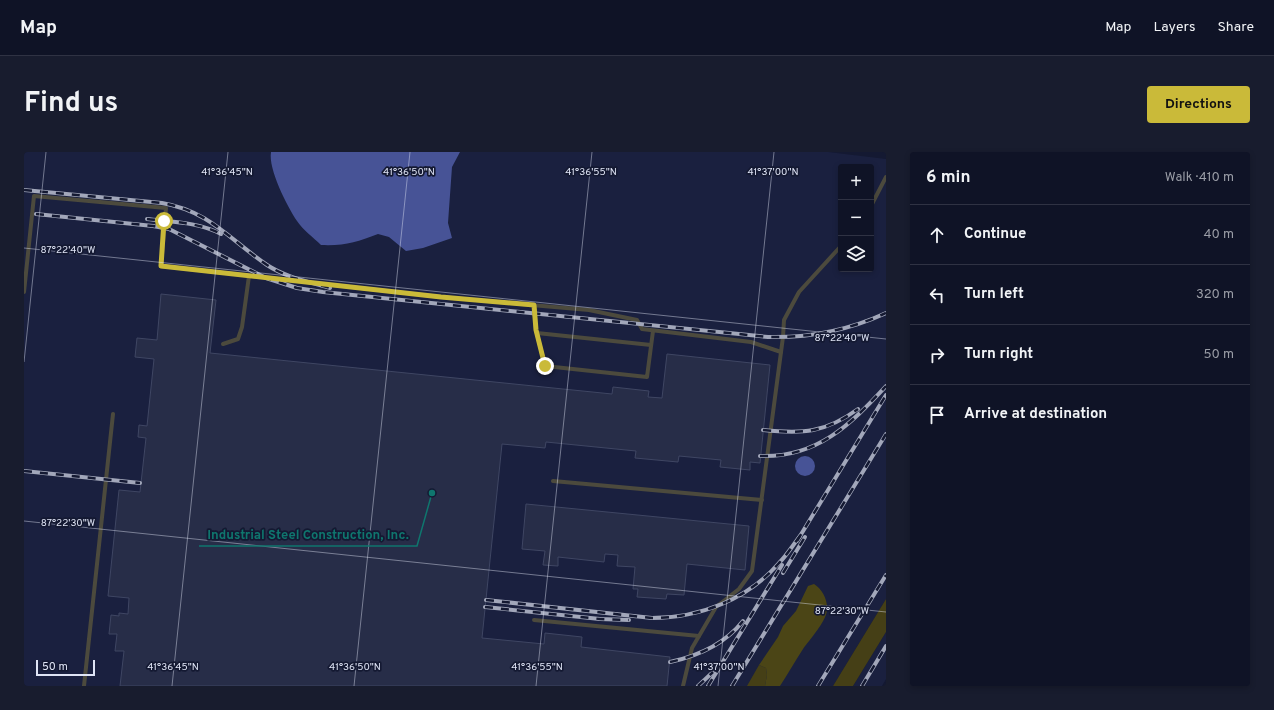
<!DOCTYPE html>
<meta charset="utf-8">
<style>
:root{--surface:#0f1326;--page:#181c2e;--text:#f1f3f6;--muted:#9b9ea7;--line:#2f3243;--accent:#caba39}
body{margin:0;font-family:Overpass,sans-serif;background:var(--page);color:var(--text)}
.controls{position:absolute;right:12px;top:12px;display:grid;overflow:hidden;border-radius:4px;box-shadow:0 2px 6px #0003}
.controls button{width:36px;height:36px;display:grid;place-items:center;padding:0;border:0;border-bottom:1px solid var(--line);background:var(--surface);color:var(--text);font:20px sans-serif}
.scale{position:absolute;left:12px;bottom:10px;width:59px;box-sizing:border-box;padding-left:4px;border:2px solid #dfe4f5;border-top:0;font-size:11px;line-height:14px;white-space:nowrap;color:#dfe4f5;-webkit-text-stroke:3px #141932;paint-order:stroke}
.stop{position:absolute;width:12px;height:12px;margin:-9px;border:3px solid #caba39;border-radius:50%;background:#fff}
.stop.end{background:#caba39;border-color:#fff;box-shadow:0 1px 4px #0008}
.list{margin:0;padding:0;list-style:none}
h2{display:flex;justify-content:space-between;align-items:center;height:52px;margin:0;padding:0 16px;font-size:17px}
h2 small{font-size:13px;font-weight:400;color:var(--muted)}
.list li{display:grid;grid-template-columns:26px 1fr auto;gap:12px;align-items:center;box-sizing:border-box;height:60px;padding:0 16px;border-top:1px solid var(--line)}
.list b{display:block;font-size:15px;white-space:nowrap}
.list em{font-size:13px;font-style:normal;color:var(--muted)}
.icon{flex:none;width:22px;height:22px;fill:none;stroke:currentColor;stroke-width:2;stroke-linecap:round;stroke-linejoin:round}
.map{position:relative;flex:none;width:862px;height:534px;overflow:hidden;border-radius:4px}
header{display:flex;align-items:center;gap:24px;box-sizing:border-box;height:56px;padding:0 20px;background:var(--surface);border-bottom:1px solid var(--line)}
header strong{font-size:19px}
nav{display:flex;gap:22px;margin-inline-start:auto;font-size:14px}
.intro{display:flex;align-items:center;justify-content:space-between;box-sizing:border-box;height:96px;padding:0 24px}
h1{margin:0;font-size:28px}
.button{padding:10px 18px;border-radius:4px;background:var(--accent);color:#111;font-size:14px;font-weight:700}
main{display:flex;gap:24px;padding:0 24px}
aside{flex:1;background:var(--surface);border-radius:4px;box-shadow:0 2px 6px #0003}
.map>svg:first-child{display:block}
.built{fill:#1a203f;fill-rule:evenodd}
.green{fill:#453f16}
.forest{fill:#4b4516}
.water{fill:#475396}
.building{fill:#272d48;stroke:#3f4663}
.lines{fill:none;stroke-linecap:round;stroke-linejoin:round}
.service{stroke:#4c4a3d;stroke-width:4}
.rail-casing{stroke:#a2a7ba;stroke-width:4}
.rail{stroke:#141932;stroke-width:2.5;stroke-dasharray:8;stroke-linecap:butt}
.route{stroke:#caba39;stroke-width:5}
.ticks{fill:none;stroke:#dfe4f5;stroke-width:1;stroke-opacity:0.45}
.ticks-label{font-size:10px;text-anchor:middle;fill:#dfe4f5;stroke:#141932;stroke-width:3.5;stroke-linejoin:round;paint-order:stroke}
.leader{fill:none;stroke:#0f766e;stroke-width:1.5}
.callout-dot{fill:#0f766e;stroke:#141932;stroke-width:1.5}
.callout-label{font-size:13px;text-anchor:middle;font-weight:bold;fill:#0f766e;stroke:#141932;stroke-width:3.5;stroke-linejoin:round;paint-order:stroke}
</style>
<header>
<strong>Map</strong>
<nav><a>Map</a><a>Layers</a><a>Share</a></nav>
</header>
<div class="intro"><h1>Find us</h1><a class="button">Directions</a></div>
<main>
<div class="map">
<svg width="862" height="534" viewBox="0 0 862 534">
<rect width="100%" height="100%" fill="#141932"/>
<g class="built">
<path d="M 0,0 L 804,0 L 862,7 L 862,447 L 809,534 L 0,534 ZM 817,15 L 847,15 L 847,117 L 817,117 Z"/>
<path d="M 862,480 L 862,527 L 858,534 L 829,534 Z"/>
</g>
<g class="green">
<path d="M 862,447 L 862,480 L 829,534 L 809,534 Z"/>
<path d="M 735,513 L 742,516 L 743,523 L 741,534 L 723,534 Z"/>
</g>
<path class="forest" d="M 790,432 C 798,437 804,448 803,458 C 802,470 786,487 779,497 C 771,509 764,522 756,534 L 741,534 L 743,523 L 742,516 L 735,513 L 754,485 L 759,474 L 772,459 L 784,434 Z"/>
<g class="water">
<path d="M 247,0 L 436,0 L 428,15 L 424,71 L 428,86 L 399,96 L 382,99 L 365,85 L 354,82 C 333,90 321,94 297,93 C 289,85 279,78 273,69 C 263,54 244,17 247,0 Z"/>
<circle cx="781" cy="314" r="10"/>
</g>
<g class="building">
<path d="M 137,142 L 192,148 L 186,201 L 588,242 L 589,235 L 625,239 L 624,245 L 638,246 L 643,202 L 746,213 L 736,311 L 726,310 L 726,318 L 696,315 L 697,308 L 655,304 L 654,310 L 611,306 L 612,299 L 522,290 L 521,296 L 478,292 L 458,486 L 520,492 L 521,481 L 558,485 L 557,495 L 646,505 L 643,534 L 96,534 L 100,499 L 91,499 L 93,482 L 85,482 L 87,463 L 95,464 L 95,461 L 104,462 L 105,446 L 84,444 L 95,338 L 116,340 L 122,286 L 114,285 L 115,273 L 123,274 L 130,207 L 111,205 L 113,186 L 133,188 Z"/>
<path d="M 502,352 L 725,374 L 721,418 L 663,412 L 660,443 L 643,442 L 642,447 L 613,445 L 614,437 L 609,437 L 611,415 L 593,414 L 594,403 L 581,402 L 580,410 L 534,405 L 534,414 L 519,413 L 521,399 L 498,397 Z"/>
</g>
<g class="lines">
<g class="service">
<path d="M 847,54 L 862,25"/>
<path d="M 0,140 L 10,44 L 142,56 L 137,114 L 417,145 L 565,158 L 613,168 L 618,177 L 727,190 L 757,200"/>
<path d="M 510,153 L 512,178 L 521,214 L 623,225 L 629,179"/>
<path d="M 513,181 L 627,193"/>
<path d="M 199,192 L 214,187 L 218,175 L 225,124"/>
<path d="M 529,329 L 738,348"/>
<path d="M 510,468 L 675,484"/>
<path d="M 60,534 L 89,262"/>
<path d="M 659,534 L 668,496 L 692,455 L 715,437 L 728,419 L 759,185 L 760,168 L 775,140 L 817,94"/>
</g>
<defs>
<g id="rail">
<path d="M 0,38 L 138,51 C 185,59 205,87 243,113 C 261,125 285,130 306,136"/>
<path d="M 12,62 L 129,74 L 145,77 L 242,126 L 273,136 L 299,140 L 744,185 C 785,186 825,178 862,161"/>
<path d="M 123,67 C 148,70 174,70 197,82"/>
<path d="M 739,278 C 779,282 801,281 834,257"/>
<path d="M 736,304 C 793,306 826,273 862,234"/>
<path d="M 0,319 L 116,331"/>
<path d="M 773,389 L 862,243"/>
<path d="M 759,421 L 781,385"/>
<path d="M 462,448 L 628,466 C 676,466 724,447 755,411 C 763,403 769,393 776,384"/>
<path d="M 461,455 L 576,467 L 605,468"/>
<path d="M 646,510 C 674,504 701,492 719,469"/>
<path d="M 674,534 L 689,520"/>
<path d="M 684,534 L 758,413"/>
<path d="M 708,534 L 862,282"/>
<path d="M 794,534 L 862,423"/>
<path d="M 838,534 L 862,494"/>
</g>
</defs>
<use href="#rail" class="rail-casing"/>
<use href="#rail" class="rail"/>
</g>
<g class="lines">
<path class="route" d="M 140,69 L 137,114 L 417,145 L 510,153 L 512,178 L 521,214"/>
</g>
<path class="ticks" d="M 0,96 L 862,187M 0,210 L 22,0M 0,369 L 862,460M 148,534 L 204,0M 330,534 L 386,0M 512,534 L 568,0M 694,534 L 750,0"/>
<g class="ticks-label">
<text x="203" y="23">41°36'45"N</text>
<text x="385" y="23">41°36'50"N</text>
<text x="567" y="23">41°36'55"N</text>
<text x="749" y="23">41°37'00"N</text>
<text x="44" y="101">87°22'40"W</text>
<text x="818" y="189">87°22'40"W</text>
<text x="44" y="374">87°22'30"W</text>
<text x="818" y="462">87°22'30"W</text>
<text x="149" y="518">41°36'45"N</text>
<text x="331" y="518">41°36'50"N</text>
<text x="513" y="518">41°36'55"N</text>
<text x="695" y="518">41°37'00"N</text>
</g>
<path class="leader" d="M408 341L393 394H175"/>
<circle class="callout-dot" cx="408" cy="341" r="4"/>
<g class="callout-label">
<text x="284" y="387">Industrial Steel Construction, Inc.</text>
</g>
</svg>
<div class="controls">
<button>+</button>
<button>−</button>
<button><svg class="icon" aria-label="layers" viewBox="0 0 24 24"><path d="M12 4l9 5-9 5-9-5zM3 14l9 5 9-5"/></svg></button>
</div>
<div class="scale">50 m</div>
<div class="stop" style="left:140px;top:69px"></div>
<div class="stop end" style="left:521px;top:214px"></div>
</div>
<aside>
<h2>6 min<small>Walk · 410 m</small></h2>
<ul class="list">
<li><svg class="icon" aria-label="ahead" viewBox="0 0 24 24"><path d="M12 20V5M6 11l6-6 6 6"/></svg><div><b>Continue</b></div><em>40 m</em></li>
<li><svg class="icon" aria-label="left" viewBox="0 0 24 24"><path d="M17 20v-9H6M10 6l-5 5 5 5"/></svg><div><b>Turn left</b></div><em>320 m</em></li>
<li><svg class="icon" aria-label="right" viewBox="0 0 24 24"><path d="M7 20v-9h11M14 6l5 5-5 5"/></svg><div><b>Turn right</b></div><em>50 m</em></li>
<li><svg class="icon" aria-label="arrive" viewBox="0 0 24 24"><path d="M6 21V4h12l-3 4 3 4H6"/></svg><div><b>Arrive at destination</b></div></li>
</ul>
</aside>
</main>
